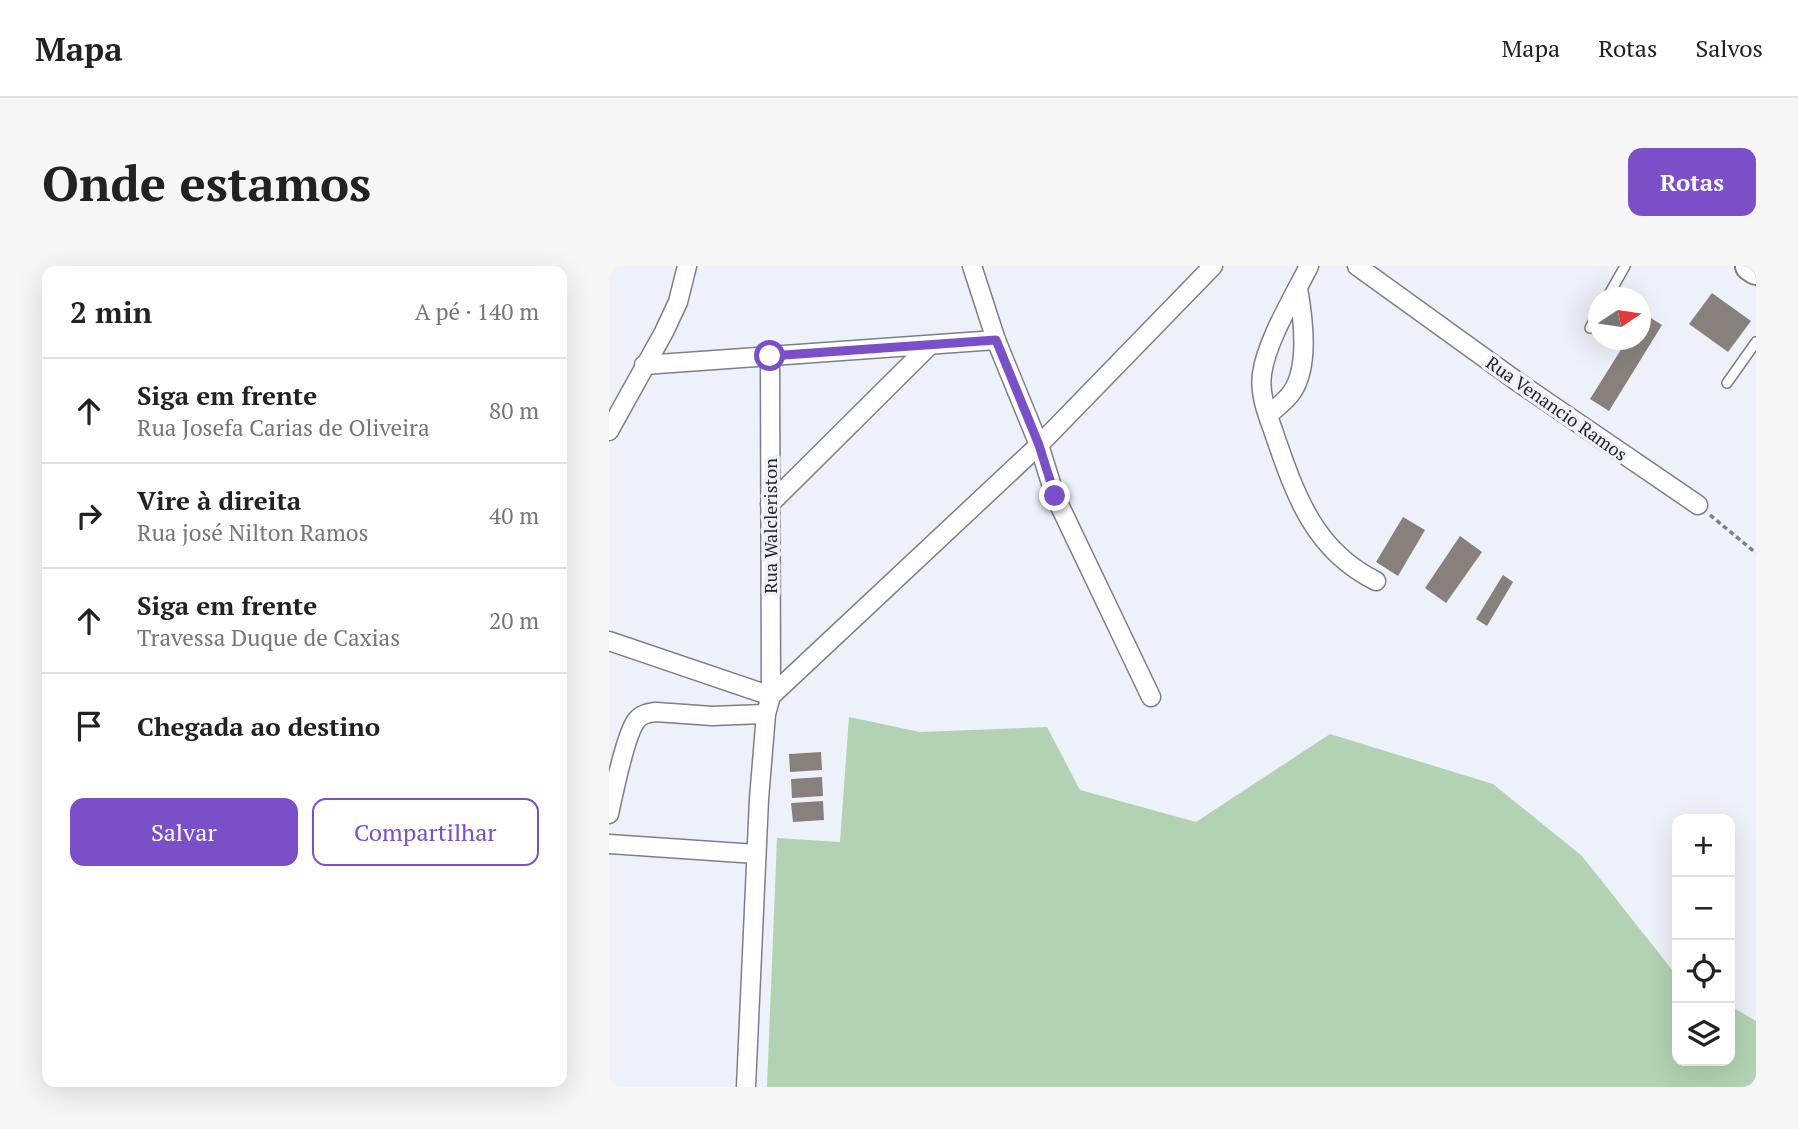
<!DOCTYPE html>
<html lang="pt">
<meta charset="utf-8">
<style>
:root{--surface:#fff;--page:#f6f6f6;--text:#222;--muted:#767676;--line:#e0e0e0;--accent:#7b4fc8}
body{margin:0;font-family:"PT Serif",serif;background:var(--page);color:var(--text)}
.controls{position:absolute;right:21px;bottom:21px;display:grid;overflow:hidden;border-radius:14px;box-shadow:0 7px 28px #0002}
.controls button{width:63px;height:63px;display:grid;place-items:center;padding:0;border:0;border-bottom:2px solid var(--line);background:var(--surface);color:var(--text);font:35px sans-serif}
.compass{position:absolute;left:979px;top:21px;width:63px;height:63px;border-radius:50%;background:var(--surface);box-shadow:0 7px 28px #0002;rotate:77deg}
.stop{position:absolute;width:21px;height:21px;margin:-16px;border:5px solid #7b4fc8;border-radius:50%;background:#fff}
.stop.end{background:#7b4fc8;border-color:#fff;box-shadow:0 2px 7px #0008}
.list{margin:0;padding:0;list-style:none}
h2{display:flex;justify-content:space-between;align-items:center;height:91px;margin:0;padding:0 28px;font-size:30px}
h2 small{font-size:23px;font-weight:400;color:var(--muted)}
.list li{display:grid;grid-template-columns:46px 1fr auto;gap:21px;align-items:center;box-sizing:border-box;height:105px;padding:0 28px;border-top:2px solid var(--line)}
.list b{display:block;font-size:26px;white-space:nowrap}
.list p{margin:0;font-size:23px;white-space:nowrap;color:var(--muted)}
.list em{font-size:23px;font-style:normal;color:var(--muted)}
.actions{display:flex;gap:14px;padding:21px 28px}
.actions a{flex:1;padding:16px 0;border:2px solid var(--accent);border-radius:14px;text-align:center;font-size:24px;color:var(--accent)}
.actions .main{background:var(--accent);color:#fff}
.icon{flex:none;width:38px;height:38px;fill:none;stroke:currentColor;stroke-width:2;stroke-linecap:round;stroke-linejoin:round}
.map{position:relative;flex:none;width:1147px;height:821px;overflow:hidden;border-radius:14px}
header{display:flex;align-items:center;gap:42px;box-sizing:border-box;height:98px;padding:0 35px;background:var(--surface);border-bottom:2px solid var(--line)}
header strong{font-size:33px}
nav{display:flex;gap:38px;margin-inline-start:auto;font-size:24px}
.intro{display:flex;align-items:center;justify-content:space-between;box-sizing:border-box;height:168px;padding:0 42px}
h1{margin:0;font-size:49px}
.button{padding:18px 32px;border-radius:14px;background:var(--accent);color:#fff;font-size:24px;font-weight:700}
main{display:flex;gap:42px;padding:0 42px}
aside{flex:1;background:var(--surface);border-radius:14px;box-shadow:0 7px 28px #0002}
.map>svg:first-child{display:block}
.green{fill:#b1d3b3}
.building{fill:#88807a}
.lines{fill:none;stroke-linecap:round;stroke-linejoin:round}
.service-casing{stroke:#7b8088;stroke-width:12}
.minor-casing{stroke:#7b8088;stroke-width:21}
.primary-casing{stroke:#7b8088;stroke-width:32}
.path{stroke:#7e8287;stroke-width:3.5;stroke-dasharray:5 3.5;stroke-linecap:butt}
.service{stroke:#fff;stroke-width:9}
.minor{stroke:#fff;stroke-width:18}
.primary{stroke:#fff;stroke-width:28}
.route{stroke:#7b4fc8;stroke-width:9}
.labels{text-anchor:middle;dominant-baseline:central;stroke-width:7;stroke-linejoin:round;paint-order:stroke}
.street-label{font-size:18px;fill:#1f2124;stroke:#ecf1fa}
</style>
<header>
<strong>Mapa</strong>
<nav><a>Mapa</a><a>Rotas</a><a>Salvos</a></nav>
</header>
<div class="intro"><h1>Onde estamos</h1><a class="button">Rotas</a></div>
<main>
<aside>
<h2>2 min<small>A pé · 140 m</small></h2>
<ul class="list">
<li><svg class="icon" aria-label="ahead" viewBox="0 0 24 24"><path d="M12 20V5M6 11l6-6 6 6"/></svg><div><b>Siga em frente</b><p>Rua Josefa Carias de Oliveira</p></div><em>80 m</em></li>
<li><svg class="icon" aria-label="right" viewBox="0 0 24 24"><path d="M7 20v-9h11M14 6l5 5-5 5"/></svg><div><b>Vire à direita</b><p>Rua josé Nilton Ramos</p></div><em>40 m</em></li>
<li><svg class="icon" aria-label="ahead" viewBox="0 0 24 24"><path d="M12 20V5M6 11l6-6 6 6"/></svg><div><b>Siga em frente</b><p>Travessa Duque de Caxias</p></div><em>20 m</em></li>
<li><svg class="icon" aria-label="arrive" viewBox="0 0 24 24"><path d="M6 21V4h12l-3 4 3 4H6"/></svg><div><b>Chegada ao destino</b></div></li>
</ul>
<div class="actions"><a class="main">Salvar</a><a>Compartilhar</a></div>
</aside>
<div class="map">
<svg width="1147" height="821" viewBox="0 0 1147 821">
<rect width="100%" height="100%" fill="#ecf1fa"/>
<path class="green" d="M 240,451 L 311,466 L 438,461 L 471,524 L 587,556 L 721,468 L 884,518 L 973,590 L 1068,710 L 1068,795 L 1121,795 L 1121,740 L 1147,755 L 1147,821 L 158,821 L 168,572 L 231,576 Z"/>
<g class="building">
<path d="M 1103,27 L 1142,55 L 1119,86 L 1080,58 Z"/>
<path d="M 1034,47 L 1053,59 L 1000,145 L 981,133 L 1018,74 L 1031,74 L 1031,51 Z"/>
<path d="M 794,251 L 816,264 L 789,310 L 767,296 Z"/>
<path d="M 851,270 L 873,286 L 837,337 L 816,322 Z"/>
<path d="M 894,309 L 904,316 L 878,360 L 867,353 Z"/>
<path d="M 212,486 L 213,504 L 181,506 L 180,488 Z"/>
<path d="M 213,511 L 214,530 L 183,532 L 182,513 Z"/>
<path d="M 214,535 L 215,554 L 184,556 L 182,537 Z"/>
</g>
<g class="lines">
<defs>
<g id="service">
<path d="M 998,32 L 1016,0"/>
<path d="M 981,62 L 989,47"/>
<path d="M 1118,117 L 1147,76"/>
</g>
<g id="minor">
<path d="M 363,0 L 387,74 L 430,179 L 446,230 L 542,431"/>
<path d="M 700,0 C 685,30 657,76 653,108 C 650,130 659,149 666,170 C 687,231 706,285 767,315"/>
<path d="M 748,0 L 909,116 L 1089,239"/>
<path d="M 35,99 L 387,74"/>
<path d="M 659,149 C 667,142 677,135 683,126 C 701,100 694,51 689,22"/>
<path d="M 0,165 L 55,66 L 69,36 L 78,0"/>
<path d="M 161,238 L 321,79"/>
<path d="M 0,375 L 162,430 L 161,90"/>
<path d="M 0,548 C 4,529 17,468 27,455 C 32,448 39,447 47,446 L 103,450 L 157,448"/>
<path d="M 0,578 L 147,588"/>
<path d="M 137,821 L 150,533 L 157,448 L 162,430 L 430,179 L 604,0"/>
</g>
<path id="primary" d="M 1141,0 L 1147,4"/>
</defs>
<use href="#service" class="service-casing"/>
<use href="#minor" class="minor-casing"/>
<use href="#primary" class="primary-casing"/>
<path class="path" d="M 1101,249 L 1147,287"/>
<use href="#service" class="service"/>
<use href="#minor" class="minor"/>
<use href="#primary" class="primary"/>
</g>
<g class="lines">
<path class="route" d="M 161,90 L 387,74 L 430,179 L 446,230"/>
</g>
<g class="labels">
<g class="street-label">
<text transform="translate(948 142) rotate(35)">Rua Venancio Ramos</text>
<text transform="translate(161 260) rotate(-90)">Rua Walcleriston</text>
</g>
</g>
</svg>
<div class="controls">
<button>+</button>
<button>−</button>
<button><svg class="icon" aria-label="locate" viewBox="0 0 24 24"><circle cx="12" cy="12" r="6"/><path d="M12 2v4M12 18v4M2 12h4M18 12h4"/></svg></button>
<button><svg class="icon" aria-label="layers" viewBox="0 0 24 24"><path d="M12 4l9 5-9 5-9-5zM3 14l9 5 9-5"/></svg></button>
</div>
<svg class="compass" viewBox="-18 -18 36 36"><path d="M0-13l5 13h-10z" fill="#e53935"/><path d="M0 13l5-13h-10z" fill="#767676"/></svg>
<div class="stop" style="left:161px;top:90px"></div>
<div class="stop end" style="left:446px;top:230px"></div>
</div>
</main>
